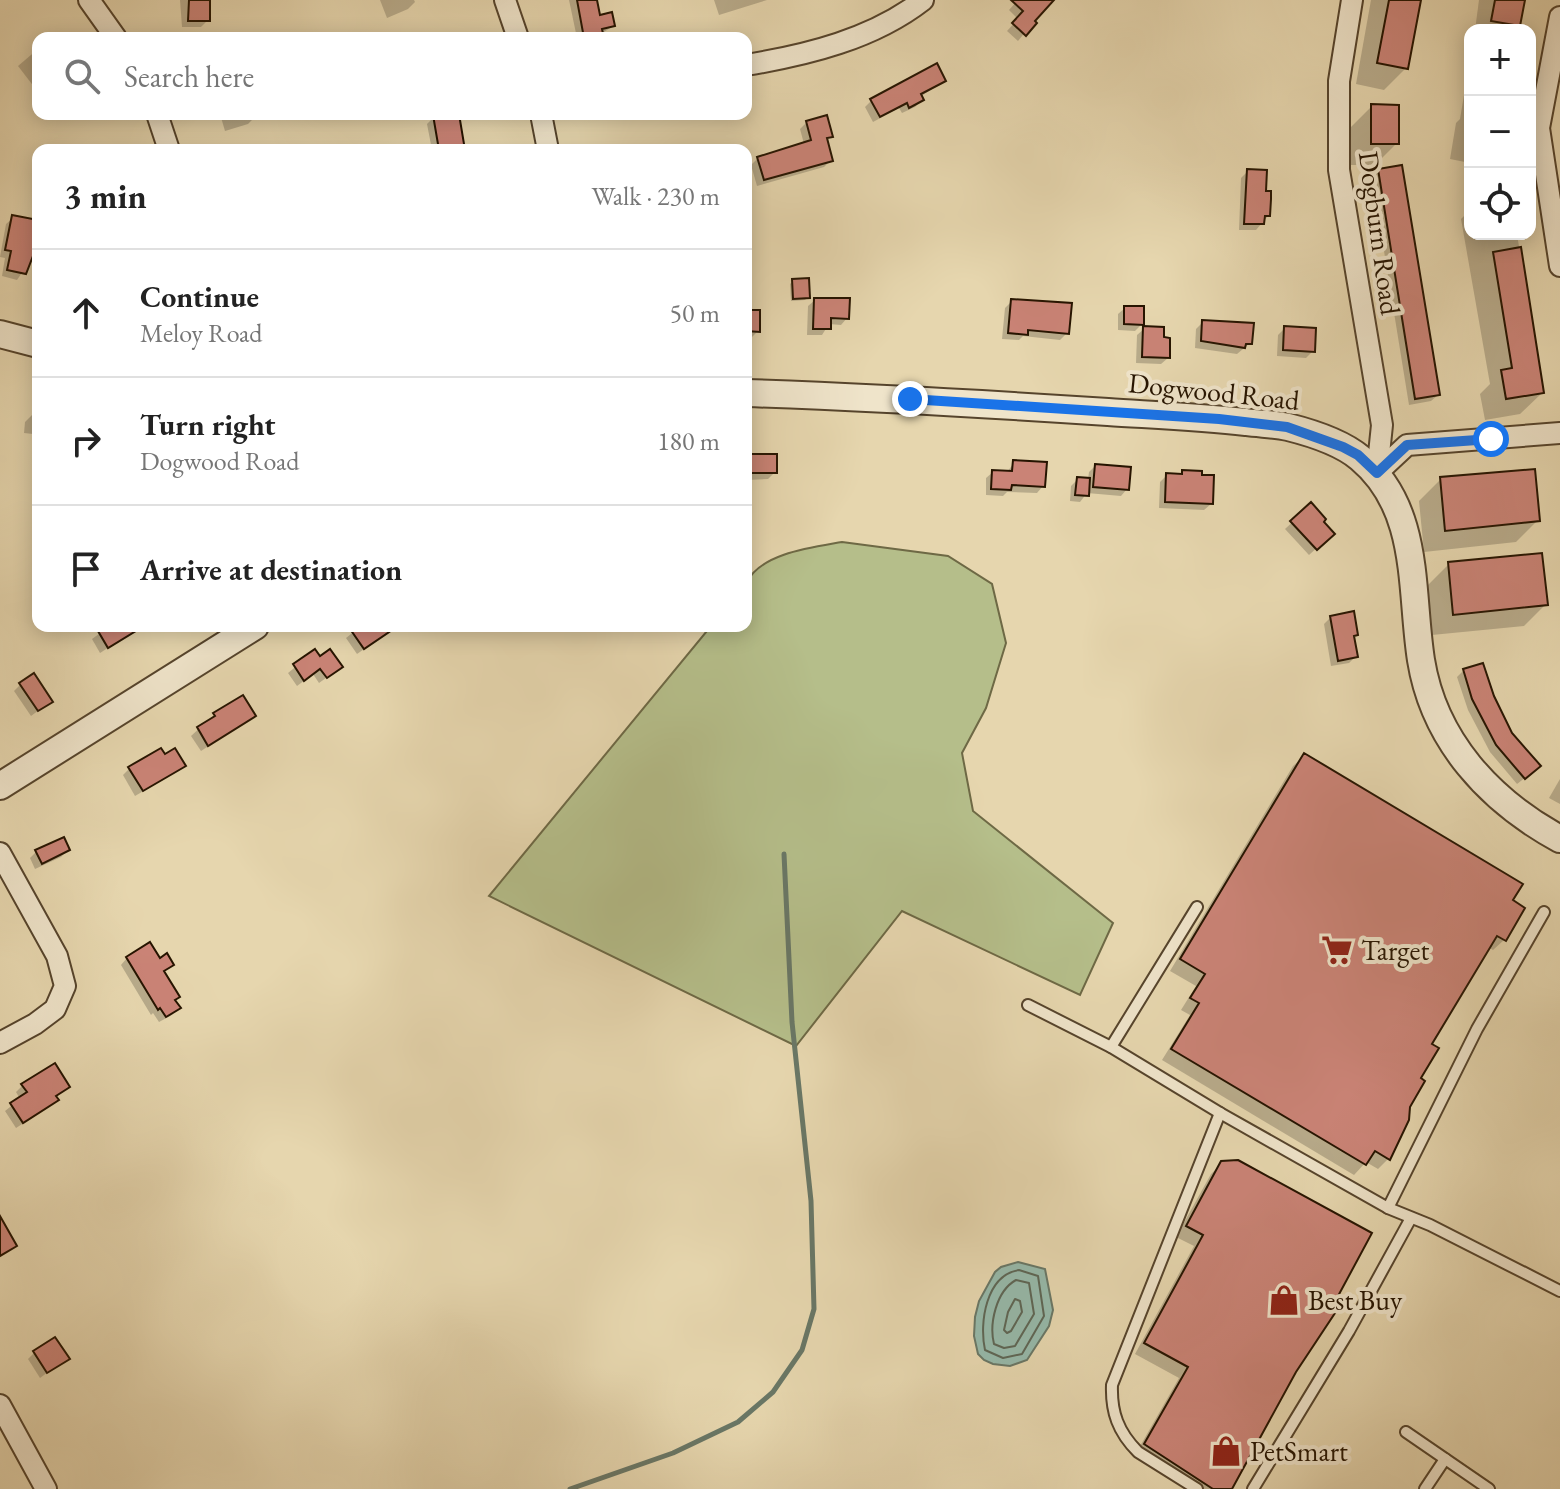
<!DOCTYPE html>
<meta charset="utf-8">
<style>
:root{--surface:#fff;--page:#f6f6f6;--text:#222;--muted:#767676;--line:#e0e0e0}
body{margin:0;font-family:"EB Garamond",serif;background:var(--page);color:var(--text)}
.controls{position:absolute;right:24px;top:24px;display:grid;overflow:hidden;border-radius:16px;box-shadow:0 4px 20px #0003}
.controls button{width:72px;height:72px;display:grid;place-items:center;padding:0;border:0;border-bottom:2px solid var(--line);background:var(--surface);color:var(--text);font:40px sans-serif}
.stop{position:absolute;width:24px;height:24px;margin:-18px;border:6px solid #1a73e8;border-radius:50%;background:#fff}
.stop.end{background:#1a73e8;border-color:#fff;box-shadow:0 2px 8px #0008}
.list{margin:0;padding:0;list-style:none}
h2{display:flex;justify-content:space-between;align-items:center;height:104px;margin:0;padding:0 32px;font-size:34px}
h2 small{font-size:26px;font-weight:400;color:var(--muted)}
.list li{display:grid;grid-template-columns:52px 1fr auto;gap:24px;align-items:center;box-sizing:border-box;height:128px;padding:0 32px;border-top:2px solid var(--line)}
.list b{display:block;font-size:30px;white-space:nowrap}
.list p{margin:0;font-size:26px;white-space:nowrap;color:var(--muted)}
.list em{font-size:26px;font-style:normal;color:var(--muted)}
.icon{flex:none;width:44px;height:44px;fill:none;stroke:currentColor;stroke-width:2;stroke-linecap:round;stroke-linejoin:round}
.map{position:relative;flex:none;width:1560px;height:1489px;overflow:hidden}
.search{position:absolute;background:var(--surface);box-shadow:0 4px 20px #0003;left:32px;top:32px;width:720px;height:88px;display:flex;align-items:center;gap:20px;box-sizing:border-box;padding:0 28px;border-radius:16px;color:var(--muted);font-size:30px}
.panel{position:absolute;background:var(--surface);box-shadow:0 4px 20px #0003;left:32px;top:144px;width:720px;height:488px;border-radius:16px}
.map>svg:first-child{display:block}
.green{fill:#b5be8a;stroke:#6e6945;stroke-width:2}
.water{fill:#96b9aa;stroke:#697766;stroke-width:2}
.shadow{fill:#0003}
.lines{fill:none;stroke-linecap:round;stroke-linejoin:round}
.shore{stroke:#5e6655;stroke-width:2}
.stream{stroke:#697766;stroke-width:5}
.building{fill:#ca8376;stroke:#261400;stroke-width:2}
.service-casing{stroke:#56442c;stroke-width:14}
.minor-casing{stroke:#56442c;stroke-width:24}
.tertiary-casing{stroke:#56442c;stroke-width:30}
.service{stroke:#efe4ca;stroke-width:10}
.minor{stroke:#efe4ca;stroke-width:20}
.tertiary{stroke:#efe4ca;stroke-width:26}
.route{stroke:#1a73e8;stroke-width:10}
.labels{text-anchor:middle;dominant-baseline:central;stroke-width:8;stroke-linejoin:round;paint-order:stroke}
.street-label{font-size:28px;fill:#261400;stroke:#efe4ca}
.poi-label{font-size:28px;fill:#261400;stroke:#efe4ca;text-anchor:start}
</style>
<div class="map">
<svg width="1560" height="1489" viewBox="0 0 1560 1489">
<rect width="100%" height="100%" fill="#e6d6ae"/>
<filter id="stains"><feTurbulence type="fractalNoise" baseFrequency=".0025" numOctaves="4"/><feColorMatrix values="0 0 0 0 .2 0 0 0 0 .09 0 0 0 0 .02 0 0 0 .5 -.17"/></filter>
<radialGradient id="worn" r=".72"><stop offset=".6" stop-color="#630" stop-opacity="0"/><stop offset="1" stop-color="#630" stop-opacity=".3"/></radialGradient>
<path class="green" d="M 842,542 L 948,556 L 992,584 L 1006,643 L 986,708 L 962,753 L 973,811 L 1113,923 L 1080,995 L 902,911 L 796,1046 L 489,896 L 711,626 L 746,626 C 746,614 742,593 747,582 C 761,553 814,547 842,542 Z"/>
<path class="water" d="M 1018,1262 L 1045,1269 L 1053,1310 L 1049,1326 L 1027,1360 L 1010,1366 L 993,1364 L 984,1360 L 978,1354 L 974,1336 L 975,1317 L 979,1301 L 995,1272 L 1001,1267 Z"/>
<g class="shadow">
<path d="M 180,0 L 209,0 L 208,20 L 201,27 L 182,27 Z"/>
<path d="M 380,0 L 414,0 L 415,2 L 408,9 L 387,18 Z"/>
<path d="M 569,0 L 595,0 L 598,17 L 613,26 L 601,34 L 602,38 L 577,38 Z"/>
<path d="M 714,0 L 767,0 L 719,15 Z"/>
<path d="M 1018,0 L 1051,0 L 1018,41 L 1007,31 L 1018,19 L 1009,10 Z"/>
<path d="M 1371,0 L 1419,0 L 1406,68 L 1384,90 L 1356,84 Z"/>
<path d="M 1479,0 L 1523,0 L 1518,30 L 1475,30 Z"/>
<path d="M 38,49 L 38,92 L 18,66 Z"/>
<path d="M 1470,59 L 1470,163 L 1450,159 L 1456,123 L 1460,119 Z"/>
<path d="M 944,81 L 920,97 L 922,100 L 915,107 L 902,113 L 899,108 L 873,122 L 865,107 L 872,100 Z"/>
<path d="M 1372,106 L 1397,143 L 1375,165 L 1350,165 L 1350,128 Z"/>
<path d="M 220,114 L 254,114 L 255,117 L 248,124 L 225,131 Z"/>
<path d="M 430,114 L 457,114 L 463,147 L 460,150 L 432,150 L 427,124 L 431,120 Z"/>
<path d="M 807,122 L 831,136 L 826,141 L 831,160 L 824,167 L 757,186 L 751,165 L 758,158 L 804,144 L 800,129 Z"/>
<path d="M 636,144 L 637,150 L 615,150 L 619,146 Z"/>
<path d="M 1248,171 L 1268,216 L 1256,230 L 1239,230 L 1241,178 Z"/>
<path d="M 1379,171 L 1438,395 L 1431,401 L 1409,405 L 1372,177 Z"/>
<path d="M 1470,210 L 1470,234 L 1517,234 L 1542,393 L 1520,414 L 1485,420 L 1480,394 L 1490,384 L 1461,219 Z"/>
<path d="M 13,218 L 38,222 L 34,255 L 17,280 L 2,276 L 5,258 L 0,257 L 6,224 Z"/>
<path d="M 793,281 L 808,297 L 805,300 L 791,301 L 790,284 Z"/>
<path d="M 815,300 L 847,318 L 841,325 L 829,324 L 822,335 L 807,335 L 808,306 Z"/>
<path d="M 1012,301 L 1067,333 L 1060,340 L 1023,336 L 1019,340 L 1002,339 L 1005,308 Z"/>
<path d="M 1125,308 L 1142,324 L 1135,331 L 1118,330 L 1118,314 Z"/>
<path d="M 746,312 L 758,331 L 751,338 L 746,337 Z"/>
<path d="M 1203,322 L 1250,343 L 1237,354 L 1195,348 L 1196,329 Z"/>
<path d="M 1285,328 L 1313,351 L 1306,358 L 1277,356 L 1278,335 Z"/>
<path d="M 1144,329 L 1168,358 L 1161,364 L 1136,363 L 1137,335 Z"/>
<path d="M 32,415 L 38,416 L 38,440 L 33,439 L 33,434 L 24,433 L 25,422 Z"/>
<path d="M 746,452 L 750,452 L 750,456 L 775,472 L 768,479 L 746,480 Z"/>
<path d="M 1014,463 L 1043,486 L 1037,493 L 1007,492 L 1003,496 L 986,495 L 986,478 L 993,472 L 1007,472 Z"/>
<path d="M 1095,466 L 1127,489 L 1121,496 L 1087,493 L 1080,502 L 1070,501 L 1071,486 L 1078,479 L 1088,480 L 1089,472 Z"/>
<path d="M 1183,473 L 1211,504 L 1204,510 L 1159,508 L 1160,482 L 1167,475 L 1180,476 Z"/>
<path d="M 1441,479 L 1538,520 L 1516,542 L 1424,552 L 1419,501 Z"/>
<path d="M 1311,505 L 1332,534 L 1309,555 L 1285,529 Z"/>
<path d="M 1449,564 L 1546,604 L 1524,626 L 1432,635 L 1427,586 Z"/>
<path d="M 1331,617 L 1356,634 L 1353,638 L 1356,656 L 1349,663 L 1331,666 L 1324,624 Z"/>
<path d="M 110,626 L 131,626 L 134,631 L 100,653 L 92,639 Z"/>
<path d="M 361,626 L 397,626 L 357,654 L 346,638 Z"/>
<path d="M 314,652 L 333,673 L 319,683 L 313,674 L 297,686 L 288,673 Z"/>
<path d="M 1464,670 L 1492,697 L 1531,773 L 1517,784 L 1490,752 L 1468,710 L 1457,677 Z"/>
<path d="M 21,684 L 50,702 L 31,716 L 14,691 Z"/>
<path d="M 242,698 L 254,716 L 201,751 L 191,736 L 214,715 Z"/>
<path d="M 1304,756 L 1504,940 L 1493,950 L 1488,947 L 1430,1045 L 1388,1159 L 1378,1169 L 1366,1162 L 1354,1175 L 1162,1060 L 1190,1015 L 1181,1010 L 1196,986 L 1170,971 L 1293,766 Z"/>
<path d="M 164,757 L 183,766 L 176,772 L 135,796 L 123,775 L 130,768 Z"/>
<path d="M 1560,779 L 1560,804 L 1549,798 Z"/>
<path d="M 68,850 L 61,857 L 35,869 L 30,858 L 37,851 Z"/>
<path d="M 127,958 L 172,964 L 163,973 L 178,1008 L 172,1015 L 159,1022 L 153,1013 L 151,1015 L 121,965 Z"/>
<path d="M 23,1085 L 68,1087 L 55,1097 L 56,1099 L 50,1106 L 16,1128 L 5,1111 L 20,1099 L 16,1092 Z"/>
<path d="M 1222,1163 L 1294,1371 L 1230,1489 L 1187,1489 L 1135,1455 L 1179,1378 L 1135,1354 L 1194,1246 L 1176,1237 L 1211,1174 Z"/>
<path d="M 34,1353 L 67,1358 L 40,1378 L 28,1359 Z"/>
</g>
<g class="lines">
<g class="shore">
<path d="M 1019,1270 L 1038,1276 L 1044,1316 L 1022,1354 L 1003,1358 L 985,1350 C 979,1323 986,1275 1019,1270 Z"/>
<path d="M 1016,1280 L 1029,1283 L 1034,1314 L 1015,1346 L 1004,1348 L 994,1344 C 989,1324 996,1291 1016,1280 Z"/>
<path d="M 1015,1299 L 1020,1301 L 1022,1312 L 1011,1331 L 1007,1333 L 1004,1330 L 1008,1312 Z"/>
</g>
<path class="stream" d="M 570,1489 L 673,1453 L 738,1422 L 773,1392 L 802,1350 L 814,1309 L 811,1201 L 792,1022 L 784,854"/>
</g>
<g class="building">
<path d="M 189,0 L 210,0 L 210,21 L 188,21 Z"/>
<path d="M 577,0 L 597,0 L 600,15 L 612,12 L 615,26 L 602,29 L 604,38 L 584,38 Z"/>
<path d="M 1011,0 L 1054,0 L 1035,21 L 1037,23 L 1026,36 L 1012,23 L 1023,11 Z"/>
<path d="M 1389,0 L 1421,0 L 1408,69 L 1377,63 Z"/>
<path d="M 1495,0 L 1525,0 L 1520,26 L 1491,21 Z"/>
<path d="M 937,63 L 946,81 L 921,94 L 924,100 L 909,108 L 907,103 L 880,117 L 870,99 Z"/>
<path d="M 1371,104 L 1399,105 L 1399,144 L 1371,144 Z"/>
<path d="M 459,114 L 465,150 L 439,150 L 433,115 Z"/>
<path d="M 827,115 L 833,137 L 827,138 L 833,161 L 764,180 L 757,157 L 811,140 L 806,121 Z"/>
<path d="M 1402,165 L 1440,395 L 1415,399 L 1378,169 Z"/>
<path d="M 1247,169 L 1267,170 L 1266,191 L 1271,191 L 1271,199 L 1270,216 L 1265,216 L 1264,224 L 1244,224 Z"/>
<path d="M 12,215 L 38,220 L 35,256 L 33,256 L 26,274 L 7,270 L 11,251 L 5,250 Z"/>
<path d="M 1521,247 L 1544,393 L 1506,399 L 1501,370 L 1512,368 L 1493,252 Z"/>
<path d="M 809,278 L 810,298 L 793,299 L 792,279 Z"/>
<path d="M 814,298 L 850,298 L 849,319 L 831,318 L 831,329 L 813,329 Z"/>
<path d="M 1011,299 L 1072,303 L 1069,334 L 1028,330 L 1028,335 L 1008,333 Z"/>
<path d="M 1124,306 L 1144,306 L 1144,325 L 1124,324 Z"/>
<path d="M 746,310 L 760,310 L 760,332 L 746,331 Z"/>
<path d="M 1202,320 L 1254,323 L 1252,344 L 1246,344 L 1245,348 L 1201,341 Z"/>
<path d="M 1143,326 L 1164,327 L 1164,337 L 1170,338 L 1170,358 L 1142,357 Z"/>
<path d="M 1284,326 L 1316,328 L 1315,352 L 1283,350 Z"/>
<rect x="746" y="454" width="31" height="19"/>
<path d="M 1013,460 L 1047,462 L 1045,487 L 1012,485 L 1011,490 L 991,489 L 992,470 L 1012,471 Z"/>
<path d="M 1095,464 L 1131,467 L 1129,490 L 1093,487 Z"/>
<path d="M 1535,469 L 1540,521 L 1445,531 L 1440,477 Z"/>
<path d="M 1182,470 L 1202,471 L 1202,475 L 1214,475 L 1213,504 L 1165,502 L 1166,473 L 1182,474 Z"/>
<path d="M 1077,477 L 1090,478 L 1089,496 L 1075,495 Z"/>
<path d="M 1311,502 L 1326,519 L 1324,522 L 1335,534 L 1317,550 L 1290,521 Z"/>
<path d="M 1542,553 L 1548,605 L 1453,615 L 1448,562 Z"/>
<path d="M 1354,611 L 1358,635 L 1354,636 L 1358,657 L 1338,661 L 1330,616 Z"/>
<path d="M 106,626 L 144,626 L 108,648 L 98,631 Z"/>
<path d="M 348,626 L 398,626 L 364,649 Z"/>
<path d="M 315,649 L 320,656 L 330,649 L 343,667 L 327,678 L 320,669 L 304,681 L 293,664 Z"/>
<path d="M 1483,663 L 1494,696 L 1512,733 L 1541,766 L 1525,779 L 1496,745 L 1472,699 L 1463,669 Z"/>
<path d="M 34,673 L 53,702 L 38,711 L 19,683 Z"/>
<path d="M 243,695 L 256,716 L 208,746 L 197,727 L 215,716 L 213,713 Z"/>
<path d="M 161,748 L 165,754 L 175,748 L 186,766 L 143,791 L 128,767 Z"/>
<path d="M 1304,753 L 1523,884 L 1513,900 L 1525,908 L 1506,941 L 1497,936 L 1432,1044 L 1439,1048 L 1421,1078 L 1425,1081 L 1410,1107 L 1409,1120 L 1390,1160 L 1375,1151 L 1366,1165 L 1171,1049 L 1199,1003 L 1190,998 L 1205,974 L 1180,959 Z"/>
<path d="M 64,837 L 70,850 L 42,864 L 35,850 Z"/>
<path d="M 150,942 L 160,958 L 167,953 L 174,965 L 164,971 L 180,997 L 175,1000 L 181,1008 L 166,1017 L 160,1008 L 158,1010 L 126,957 Z"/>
<path d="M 55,1063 L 70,1087 L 56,1096 L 59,1100 L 23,1123 L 10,1103 L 27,1092 L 21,1084 Z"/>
<path d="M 1238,1160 L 1372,1233 L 1337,1298 L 1339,1307 L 1296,1372 L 1232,1489 L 1213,1489 L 1144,1444 L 1188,1367 L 1144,1343 L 1203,1235 L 1186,1226 L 1221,1161 Z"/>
<path d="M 0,1216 L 17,1246 L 0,1256 Z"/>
<path d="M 55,1337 L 70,1359 L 47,1373 L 33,1351 Z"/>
</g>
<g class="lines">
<defs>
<g id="service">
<path d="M 1028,1005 L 1111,1047 L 1220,1113 L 1388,1208 L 1430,1225 L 1560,1291"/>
<path d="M 1111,1047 L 1197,907"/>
<path d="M 1388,1208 L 1477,1029 L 1544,912"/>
<path d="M 1406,1432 L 1489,1489"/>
<path d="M 1197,1489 L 1138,1452 C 1118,1432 1111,1412 1112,1385 L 1220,1113"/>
<path d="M 1253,1489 L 1349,1331 L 1411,1218"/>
<path d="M 1425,1489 L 1445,1459"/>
</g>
<g id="minor">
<path d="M 89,0 L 116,38"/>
<path d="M 505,0 L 518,38"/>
<path d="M 1352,0 L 1339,81 L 1339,170 L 1382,425 L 1377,473"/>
<path d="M 1560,17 L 1539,128 L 1560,266"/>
<path d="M 746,65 C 807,55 873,39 923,0"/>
<path d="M 157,114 L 169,150"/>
<path d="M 541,114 L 548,150"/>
<path d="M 1377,473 L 1407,445 L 1560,433"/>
<path d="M 0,853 L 57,956 L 65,986 L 55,1009 L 35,1024 L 0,1043"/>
<path d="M 0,1405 L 46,1489"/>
</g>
<g id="tertiary">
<path d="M 0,334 L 38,344"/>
<path d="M 746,393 C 867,397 987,404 1108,412 C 1154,415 1200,417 1246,422 C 1260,424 1275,424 1288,427 C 1312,433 1341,442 1360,458 C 1421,509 1410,590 1421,660 C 1434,741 1490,801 1560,839"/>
<path d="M 0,786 L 255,626"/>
</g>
</defs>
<use href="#service" class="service-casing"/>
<use href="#minor" class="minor-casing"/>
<use href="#tertiary" class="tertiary-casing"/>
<use href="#service" class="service"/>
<use href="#minor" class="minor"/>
<use href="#tertiary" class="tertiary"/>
</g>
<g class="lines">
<path class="route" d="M 910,399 L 1219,419 L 1287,427 L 1343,447 L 1358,455 L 1377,473 L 1407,445 L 1491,439"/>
</g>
<defs>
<symbol id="supermarket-bare" viewBox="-9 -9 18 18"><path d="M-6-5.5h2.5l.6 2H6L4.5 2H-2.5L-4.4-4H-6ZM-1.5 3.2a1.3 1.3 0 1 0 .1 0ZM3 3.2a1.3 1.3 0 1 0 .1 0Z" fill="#8f2418" stroke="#efe4ca" stroke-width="2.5" paint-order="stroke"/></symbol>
<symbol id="shop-bare" viewBox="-9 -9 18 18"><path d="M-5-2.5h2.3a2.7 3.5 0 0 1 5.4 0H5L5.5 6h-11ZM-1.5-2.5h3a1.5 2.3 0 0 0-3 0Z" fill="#8f2418" stroke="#efe4ca" stroke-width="2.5" paint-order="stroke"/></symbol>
</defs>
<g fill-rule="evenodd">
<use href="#supermarket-bare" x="1315" y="928" width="44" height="44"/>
<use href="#shop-bare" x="1262" y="1278" width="44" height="44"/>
<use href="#shop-bare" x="1204" y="1429" width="44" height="44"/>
</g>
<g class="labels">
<g class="street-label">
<text transform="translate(1380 233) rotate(82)">Dogburn Road</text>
<text transform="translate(1214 391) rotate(6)">Dogwood Road</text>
</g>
<g class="poi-label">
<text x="1361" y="950">Target</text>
<text x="1308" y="1300">Best Buy</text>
<text x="1250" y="1451">PetSmart</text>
</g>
</g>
<rect width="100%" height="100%" filter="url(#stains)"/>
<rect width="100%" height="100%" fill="url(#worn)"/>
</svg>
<div class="controls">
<button>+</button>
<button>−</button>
<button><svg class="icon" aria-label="locate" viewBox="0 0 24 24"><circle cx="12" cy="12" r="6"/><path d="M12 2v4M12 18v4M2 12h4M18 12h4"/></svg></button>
</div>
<div class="stop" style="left:1491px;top:439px"></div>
<div class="stop end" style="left:910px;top:399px"></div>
<div class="search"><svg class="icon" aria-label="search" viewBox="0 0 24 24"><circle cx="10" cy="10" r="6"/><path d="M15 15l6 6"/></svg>Search here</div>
<section class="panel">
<h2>3 min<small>Walk · 230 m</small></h2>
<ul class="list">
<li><svg class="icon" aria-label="ahead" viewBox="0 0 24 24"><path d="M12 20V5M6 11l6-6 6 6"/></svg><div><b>Continue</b><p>Meloy Road</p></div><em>50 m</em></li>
<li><svg class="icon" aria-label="right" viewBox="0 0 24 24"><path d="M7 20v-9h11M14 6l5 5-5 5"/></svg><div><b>Turn right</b><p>Dogwood Road</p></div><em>180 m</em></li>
<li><svg class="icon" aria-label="arrive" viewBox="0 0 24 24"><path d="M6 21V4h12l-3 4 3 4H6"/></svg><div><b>Arrive at destination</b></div></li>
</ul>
</section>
</div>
